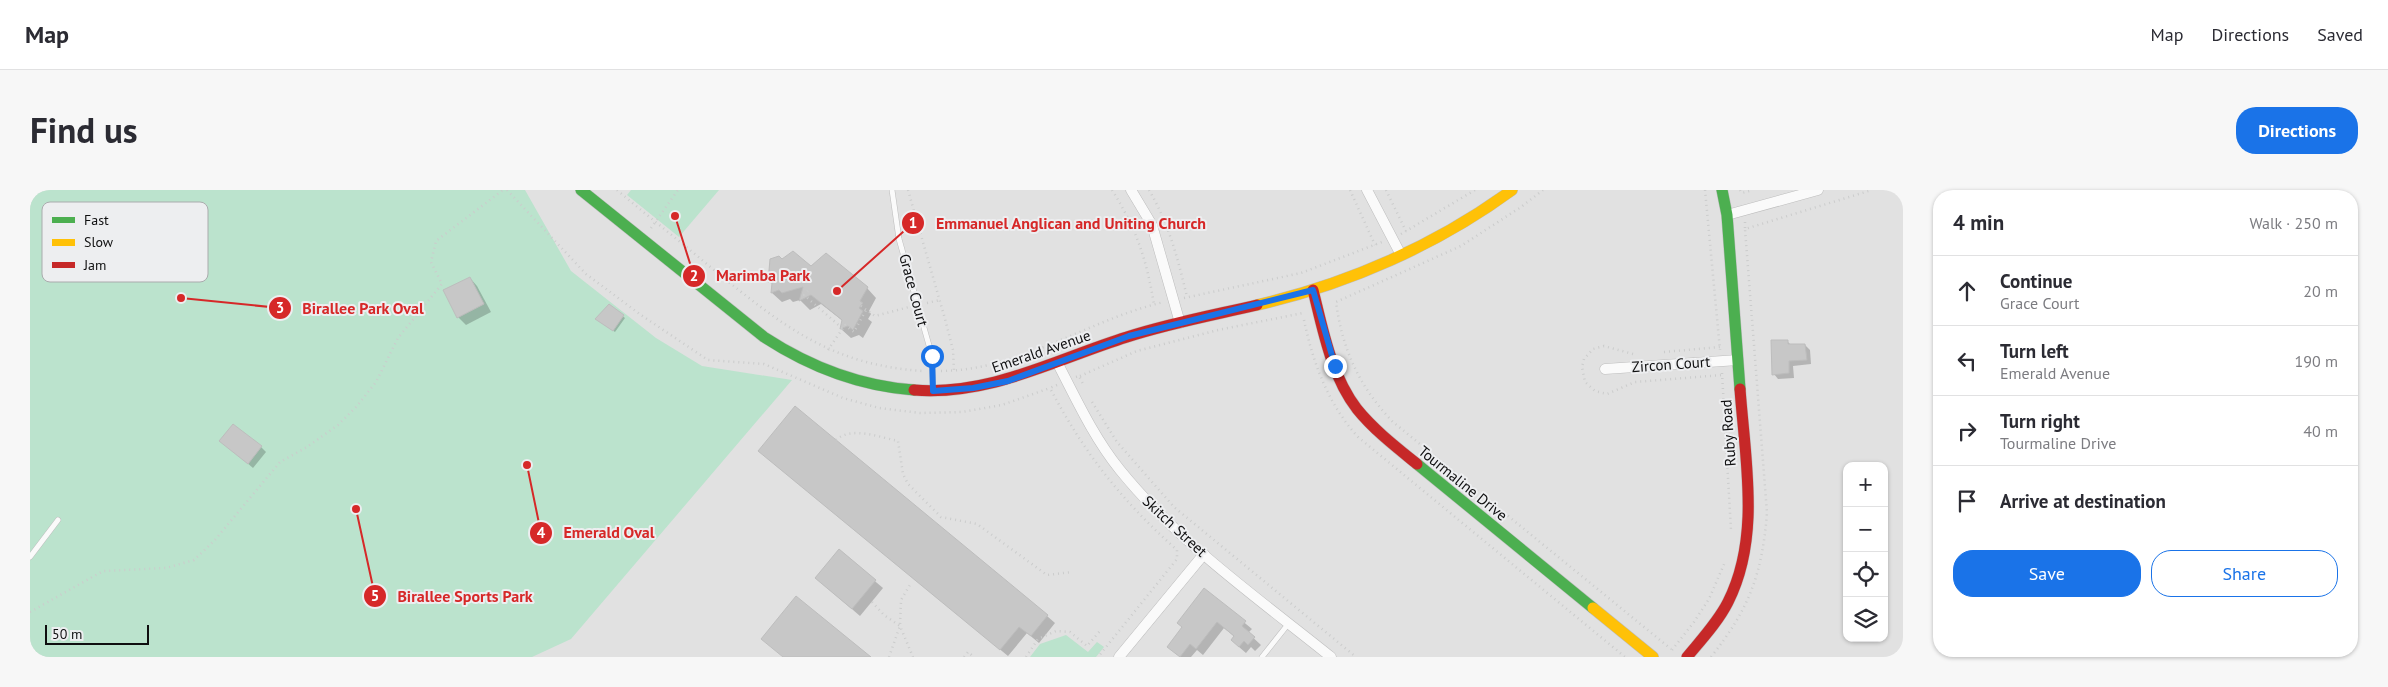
<!DOCTYPE html>
<meta charset="utf-8">
<style>
:root{--surface:#fff;--page:#f7f7f7;--text:#2b2b33;--muted:#7c7c81;--line:#e1e1e2;--accent:#1a73e8}
body{margin:0;font-family:"PT Sans",sans-serif;background:var(--page);color:var(--text)}
.controls{position:absolute;right:15px;bottom:15px;display:grid;overflow:hidden;border-radius:10px;box-shadow:0 1px 4px #0004}
.controls button{width:45px;height:45px;display:grid;place-items:center;padding:0;border:0;border-bottom:1px solid var(--line);background:var(--surface);color:var(--text);font:25px sans-serif}
.scale{position:absolute;left:15px;bottom:12px;width:104px;box-sizing:border-box;padding-left:5px;border:2px solid #0f0f10;border-top:0;font-size:14px;line-height:18px;white-space:nowrap;color:#0f0f10;-webkit-text-stroke:4px #edeef0;paint-order:stroke}
.stop{position:absolute;width:15px;height:15px;margin:-11px;border:4px solid #1a73e8;border-radius:50%;background:#fff}
.stop.end{background:#1a73e8;border-color:#fff;box-shadow:0 1px 5px #0008}
.list{margin:0;padding:0;list-style:none}
h2{display:flex;justify-content:space-between;align-items:center;height:65px;margin:0;padding:0 20px;font-size:21px}
h2 small{font-size:16px;font-weight:400;color:var(--muted)}
.list li{display:grid;grid-template-columns:32px 1fr auto;gap:15px;align-items:center;box-sizing:border-box;height:70px;padding:0 20px;border-top:1px solid var(--line)}
.list b{display:block;font-size:19px;white-space:nowrap}
.list p{margin:0;font-size:16px;white-space:nowrap;color:var(--muted)}
.list em{font-size:16px;font-style:normal;color:var(--muted)}
.actions{display:flex;gap:10px;padding:15px 20px}
.actions a{flex:1;padding:11px 0;border:1px solid var(--accent);border-radius:20px;text-align:center;font-size:18px;color:var(--accent)}
.actions .main{background:var(--accent);color:#fff}
.icon{flex:none;width:28px;height:28px;fill:none;stroke:currentColor;stroke-width:2;stroke-linecap:round;stroke-linejoin:round}
.map{position:relative;flex:none;width:1873px;height:467px;overflow:hidden;border-radius:20px}
header{display:flex;align-items:center;gap:30px;box-sizing:border-box;height:70px;padding:0 25px;background:var(--surface);border-bottom:1px solid var(--line)}
header strong{font-size:24px}
nav{display:flex;gap:28px;margin-inline-start:auto;font-size:18px}
.intro{display:flex;align-items:center;justify-content:space-between;box-sizing:border-box;height:120px;padding:0 30px}
h1{margin:0;font-size:35px}
.button{padding:12px 22px;border-radius:20px;background:var(--accent);color:#fff;font-size:18px;font-weight:700}
main{display:flex;gap:30px;padding:0 30px}
aside{flex:1;background:var(--surface);border-radius:20px;box-shadow:0 1px 4px #0004}
.map>svg:first-child{display:block}
.green{fill:#bbe3cd}
.shadow{fill:#0003}
.building{fill:#c7c7c7;stroke:#bdbdbd}
.lines{fill:none;stroke-linecap:round;stroke-linejoin:round}
.lane-casing{stroke:#bdbdbd;stroke-width:6}
.street-casing{stroke:#bdbdbd;stroke-width:11}
.fast-casing{stroke:#bdbdbd;stroke-width:12}
.slow-casing{stroke:#bdbdbd;stroke-width:12}
.jam-casing{stroke:#bdbdbd;stroke-width:12}
.path{stroke:#cbcccc;stroke-width:2.5;stroke-dasharray:1 4;stroke-linecap:butt}
.lane{stroke:#fafafa;stroke-width:5}
.street{stroke:#fafafa;stroke-width:10}
.fast{stroke:#4caf50;stroke-width:11}
.slow{stroke:#ffc107;stroke-width:11}
.jam{stroke:#c62828;stroke-width:11}
.route{stroke:#1a73e8;stroke-width:6}
.labels{text-anchor:middle;dominant-baseline:central;stroke-width:4;stroke-linejoin:round;paint-order:stroke}
.street-label{font-size:15px;fill:#0f0f10;stroke:#edeef0}
.key{fill:#edeef0;stroke:#aaabad;stroke-width:1}
.key-label{font-size:14px;fill:#0f0f10}
.leader{fill:none;stroke:#d62828;stroke-width:2}
.callout-dot{fill:#d62828;stroke:#edeef0;stroke-width:2}
.mark-label{font-size:15px;text-anchor:middle;font-weight:bold;fill:#fff}
.callout-label{font-size:16px;text-anchor:middle;font-weight:bold;fill:#d62828;stroke:#edeef0;stroke-width:4;stroke-linejoin:round;paint-order:stroke}
</style>
<header>
<strong>Map</strong>
<nav><a>Map</a><a>Directions</a><a>Saved</a></nav>
</header>
<div class="intro"><h1>Find us</h1><a class="button">Directions</a></div>
<main>
<div class="map">
<svg width="1873" height="467" viewBox="0 0 1873 467">
<rect width="100%" height="100%" fill="#e1e1e1"/>
<g class="green">
<path d="M 0,0 L 495,0 L 541,81 L 626,148 L 672,176 L 762,190 L 541,449 L 502,467 L 0,467 Z"/>
<path d="M 601,0 L 689,0 L 649,47 L 597,5 Z"/>
<path d="M 1036,445 L 1058,462 L 1067,452 L 1074,457 L 1066,467 L 1000,467 L 1010,454 Z"/>
</g>
<g class="shadow">
<path d="M 752,71 L 781,78 L 837,98 L 846,108 L 839,121 L 841,124 L 838,129 L 842,132 L 833,148 L 829,145 L 821,148 L 811,139 L 813,131 L 791,114 L 780,120 L 770,110 L 763,112 L 760,109 L 752,112 L 742,103 L 743,94 L 740,91 Z"/>
<path d="M 440,88 L 447,96 L 461,122 L 436,135 L 428,127 Z"/>
<path d="M 579,116 L 595,128 L 585,142 L 569,131 Z"/>
<path d="M 1757,151 L 1761,155 L 1775,155 L 1780,160 L 1781,174 L 1763,176 L 1764,188 L 1748,189 L 1744,184 Z"/>
<path d="M 765,218 L 1017,426 L 1025,433 L 1009,453 L 997,443 L 978,466 L 737,268 Z"/>
<path d="M 196,255 L 231,257 L 236,262 L 223,278 Z"/>
<path d="M 809,361 L 853,398 L 830,426 L 794,395 Z"/>
<path d="M 1174,399 L 1222,439 L 1218,443 L 1231,455 L 1225,461 L 1221,457 L 1216,463 L 1209,457 L 1205,447 L 1194,438 L 1173,465 L 1167,460 L 1161,467 L 1151,467 L 1145,463 L 1153,438 Z"/>
</g>
<g class="building">
<path d="M 763,61 L 781,76 L 796,63 L 838,97 L 830,111 L 833,113 L 829,118 L 833,121 L 823,140 L 818,136 L 810,139 L 812,130 L 781,105 L 769,111 L 773,97 L 752,103 L 749,100 L 741,103 L 742,93 L 738,92 L 740,69 L 749,66 L 752,69 Z"/>
<path d="M 440,87 L 454,114 L 427,128 L 413,100 Z"/>
<path d="M 579,114 L 594,125 L 583,141 L 565,129 Z"/>
<path d="M 1741,150 L 1758,150 L 1758,154 L 1775,154 L 1777,170 L 1759,171 L 1759,183 L 1742,185 Z"/>
<path d="M 765,216 L 1018,425 L 1001,446 L 989,437 L 970,460 L 728,261 Z"/>
<path d="M 203,234 L 232,256 L 218,274 L 189,251 Z"/>
<path d="M 809,359 L 846,390 L 822,419 L 785,388 Z"/>
<path d="M 1174,398 L 1216,431 L 1212,436 L 1225,447 L 1218,455 L 1214,451 L 1209,457 L 1201,450 L 1204,446 L 1187,432 L 1166,459 L 1160,454 L 1150,467 L 1137,457 L 1152,437 L 1147,433 Z"/>
<path d="M 766,406 L 841,467 L 753,467 L 731,449 Z"/>
</g>
<g class="lines">
<defs>
<g id="lane">
<path d="M 862,0 L 869,49 L 902,166 L 903,201"/>
<path d="M 0,367 L 28,330"/>
<path d="M 1232,467 L 1259,433"/>
</g>
<g id="street">
<path d="M 1101,0 L 1122,35 L 1150,133"/>
<path d="M 1337,0 L 1371,65"/>
<path d="M 1697,25 L 1788,0"/>
<path d="M 1027,172 C 1046,209 1064,248 1090,280 C 1149,353 1229,409 1301,467"/>
<path d="M 1575,179 L 1708,170"/>
<path d="M 1089,467 L 1174,364"/>
</g>
<g id="fast">
<path d="M 551,0 L 734,147 C 780,177 829,196 884,200"/>
<path d="M 1692,0 L 1697,25 L 1710,199"/>
<path d="M 1387,274 L 1563,418"/>
</g>
<g id="slow">
<path d="M 1227,115 C 1318,94 1407,55 1482,0"/>
<path d="M 1563,418 L 1623,467"/>
</g>
<g id="jam">
<path d="M 1283,100 C 1293,140 1301,185 1327,219 C 1344,240 1366,257 1387,274"/>
<path d="M 884,200 C 961,206 1026,169 1097,147 C 1140,133 1184,125 1227,115"/>
<path d="M 1657,467 C 1671,450 1688,432 1698,412 C 1731,347 1715,269 1710,199"/>
</g>
</defs>
<use href="#lane" class="lane-casing"/>
<use href="#street" class="street-casing"/>
<use href="#fast" class="fast-casing"/>
<use href="#slow" class="slow-casing"/>
<use href="#jam" class="jam-casing"/>
<g class="path">
<path d="M 477,0 L 556,84 L 611,125 L 678,170 L 734,174 L 813,208 L 849,218 L 890,223 L 932,222 L 972,215 L 1020,198"/>
<path d="M 587,0 C 619,27 652,53 684,80 C 753,136 801,175 893,181"/>
<path d="M 878,0 L 915,129 L 923,160 L 924,181"/>
<path d="M 1082,0 C 1106,38 1117,70 1124,115"/>
<path d="M 1119,0 C 1139,34 1148,69 1157,107"/>
<path d="M 1320,0 L 1345,55"/>
<path d="M 1356,0 L 1376,41"/>
<path d="M 1513,0 L 1491,17 L 1431,56 L 1306,112 C 1312,159 1330,198 1363,232 L 1641,459"/>
<path d="M 1675,0 L 1690,160"/>
<path d="M 1710,0 L 1712,3 L 1723,0"/>
<path d="M 1715,32 L 1715,39 L 1842,0"/>
<path d="M 621,38 L 648,0"/>
<path d="M 1371,44 L 1445,0"/>
<path d="M 778,101 L 774,105 L 812,138"/>
<path d="M 1154,108 L 1271,83 L 1352,52"/>
<path d="M 897,113 L 910,110"/>
<path d="M 831,116 L 845,126 L 879,117"/>
<path d="M 1274,130 C 1283,173 1298,214 1328,247 L 1595,467"/>
<path d="M 798,160 L 815,135 L 824,142 L 836,120"/>
<path d="M 1634,162 L 1690,157"/>
<path d="M 1603,164 L 1574,156 L 1563,159 L 1554,169 L 1552,177 L 1555,192 L 1565,201 L 1577,204 L 1605,192 L 1692,185"/>
<path d="M 911,181 C 992,180 1057,130 1134,112"/>
<path d="M 1692,183 L 1701,340"/>
<path d="M 1050,186 L 1107,161 L 1188,140 L 1273,123 L 1273,125"/>
<path d="M 1046,187 L 1049,186 L 1053,194"/>
<path d="M 1027,195 L 1020,198 C 1054,263 1092,311 1147,360 L 1147,369 L 1068,467"/>
<path d="M 1062,212 L 1087,252 L 1144,317 L 1326,467"/>
<path d="M 806,250 C 821,236 849,247 868,251 L 873,284 L 878,294 L 911,327 L 947,334 L 1017,385 L 1042,382"/>
<path d="M 842,412 L 854,425 L 870,436 L 883,467"/>
<path d="M 0,422 L 73,381 L 136,378 L 164,370 L 184,351 L 250,272 L 277,257 L 308,235 L 327,216 L 346,192 L 368,148 L 412,94 L 401,72 L 406,51 L 473,0"/>
<path d="M 1642,460 L 1664,432 L 1679,409 L 1695,372"/>
<path d="M 859,467 L 870,436 L 871,410 L 881,393"/>
<path d="M 934,467 L 938,462 L 944,467"/>
<path d="M 996,467 L 1008,449 L 1026,441 L 1040,442 L 1057,456 L 1070,441"/>
<path d="M 1681,467 C 1719,419 1732,385 1737,323 L 1715,39"/>
</g>
<use href="#lane" class="lane"/>
<use href="#street" class="street"/>
<use href="#fast" class="fast"/>
<use href="#slow" class="slow"/>
<use href="#jam" class="jam"/>
</g>
<g class="lines">
<path class="route" d="M 902,166 L 903,201 L 943,198 L 978,191 L 1099,146 L 1283,100 L 1305,176"/>
</g>
<g class="labels">
<g class="street-label">
<text transform="translate(884 100) rotate(75)">Grace Court</text>
<text transform="translate(1011 161) rotate(-19)">Emerald Avenue</text>
<text transform="translate(1641 174) rotate(-4)">Zircon Court</text>
<text transform="translate(1698 243) rotate(-94)">Ruby Road</text>
<text transform="translate(1433 293) rotate(39)">Tourmaline Drive</text>
<text transform="translate(1145 336) rotate(43)">Skitch Street</text>
</g>
</g>
<rect x="12" y="12" width="166" height="80" rx="8" class="key"/>
<rect x="22" y="27" width="23" height="6" fill="#4caf50"/>
<rect x="22" y="49" width="23" height="7" fill="#ffc107"/>
<rect x="22" y="72" width="23" height="6" fill="#c62828"/>
<g class="key-label">
<text x="54" y="35">Fast</text>
<text x="54" y="57">Slow</text>
<text x="54" y="80">Jam</text>
</g>
<path class="leader" d="M807 101L883 33M645 26L664 86M151 108L250 118M497 275L511 343M326 319L345 406"/>
<g class="callout-dot">
<circle cx="807" cy="101" r="5"/>
<circle cx="645" cy="26" r="5"/>
<circle cx="151" cy="108" r="5"/>
<circle cx="497" cy="275" r="5"/>
<circle cx="326" cy="319" r="5"/>
<circle cx="883" cy="33" r="12"/>
<circle cx="664" cy="86" r="12"/>
<circle cx="250" cy="118" r="12"/>
<circle cx="511" cy="343" r="12"/>
<circle cx="345" cy="406" r="12"/>
</g>
<g class="mark-label">
<text x="883" y="38">1</text>
<text x="664" y="91">2</text>
<text x="250" y="123">3</text>
<text x="511" y="348">4</text>
<text x="345" y="411">5</text>
</g>
<g class="callout-label">
<text x="1041" y="39">Emmanuel Anglican and Uniting Church</text>
<text x="733" y="91">Marimba Park</text>
<text x="333" y="124">Birallee Park Oval</text>
<text x="579" y="348">Emerald Oval</text>
<text x="435" y="412">Birallee Sports Park</text>
</g>
</svg>
<div class="controls">
<button>+</button>
<button>−</button>
<button><svg class="icon" aria-label="locate" viewBox="0 0 24 24"><circle cx="12" cy="12" r="6"/><path d="M12 2v4M12 18v4M2 12h4M18 12h4"/></svg></button>
<button><svg class="icon" aria-label="layers" viewBox="0 0 24 24"><path d="M12 4l9 5-9 5-9-5zM3 14l9 5 9-5"/></svg></button>
</div>
<div class="scale">50 m</div>
<div class="stop" style="left:902px;top:166px"></div>
<div class="stop end" style="left:1305px;top:176px"></div>
</div>
<aside>
<h2>4 min<small>Walk · 250 m</small></h2>
<ul class="list">
<li><svg class="icon" aria-label="ahead" viewBox="0 0 24 24"><path d="M12 20V5M6 11l6-6 6 6"/></svg><div><b>Continue</b><p>Grace Court</p></div><em>20 m</em></li>
<li><svg class="icon" aria-label="left" viewBox="0 0 24 24"><path d="M17 20v-9H6M10 6l-5 5 5 5"/></svg><div><b>Turn left</b><p>Emerald Avenue</p></div><em>190 m</em></li>
<li><svg class="icon" aria-label="right" viewBox="0 0 24 24"><path d="M7 20v-9h11M14 6l5 5-5 5"/></svg><div><b>Turn right</b><p>Tourmaline Drive</p></div><em>40 m</em></li>
<li><svg class="icon" aria-label="arrive" viewBox="0 0 24 24"><path d="M6 21V4h12l-3 4 3 4H6"/></svg><div><b>Arrive at destination</b></div></li>
</ul>
<div class="actions"><a class="main">Save</a><a>Share</a></div>
</aside>
</main>
